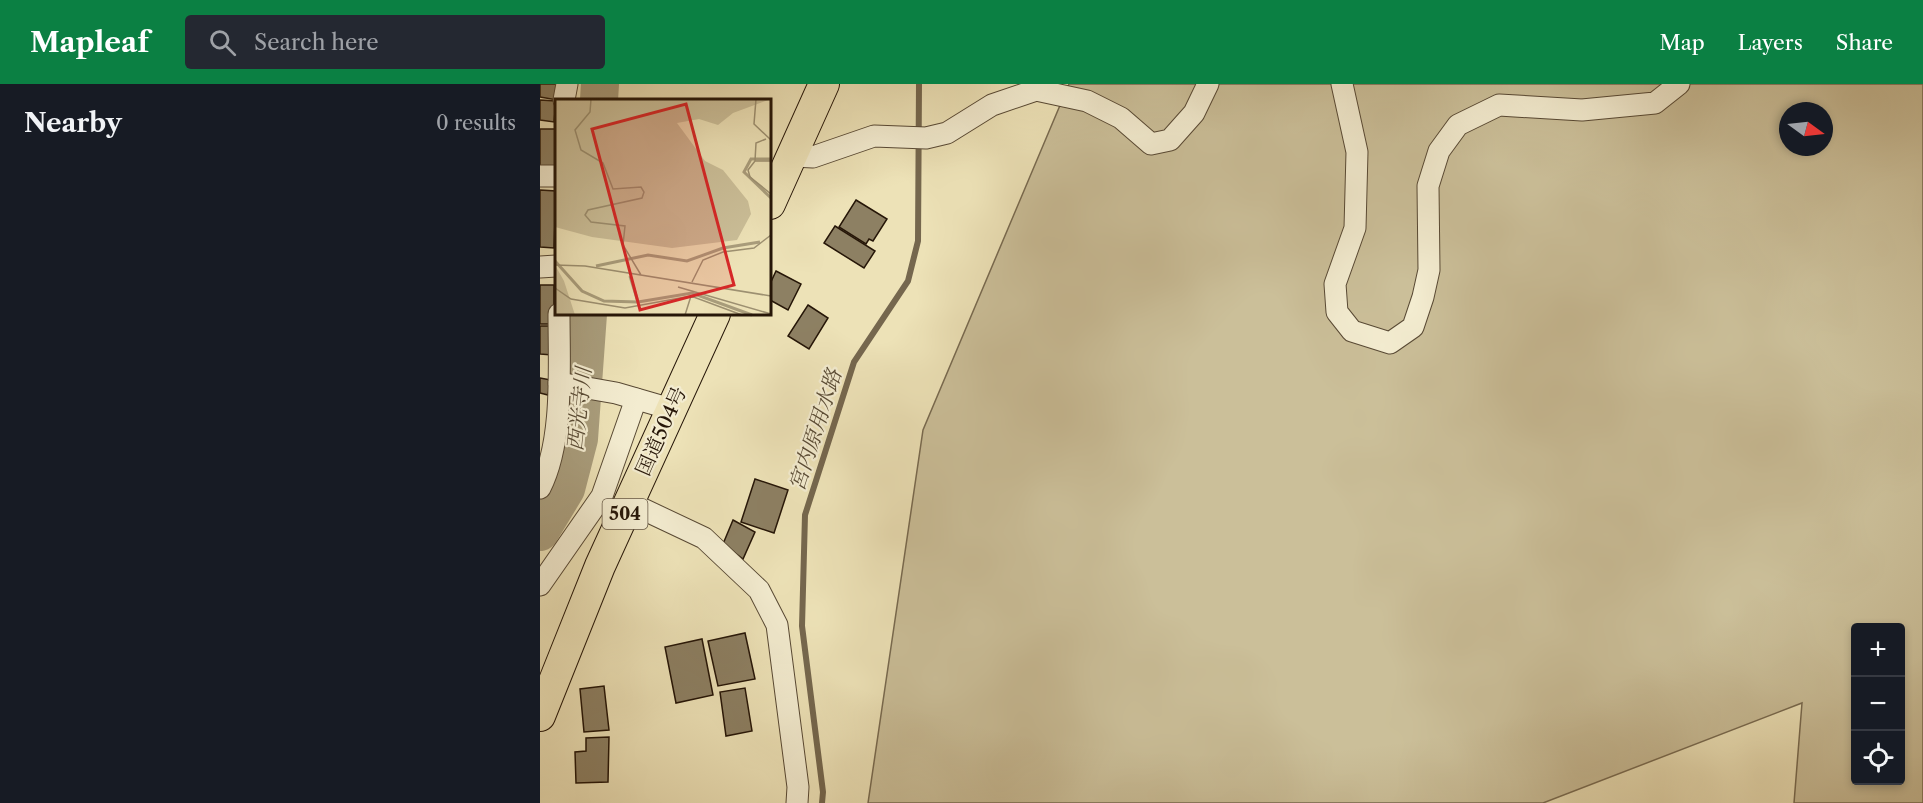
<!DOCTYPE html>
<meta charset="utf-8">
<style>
:root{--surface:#171b24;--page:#242831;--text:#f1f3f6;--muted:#9ea1a6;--line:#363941;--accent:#0b8043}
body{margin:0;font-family:"Libre Caslon Text","Noto Serif JP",serif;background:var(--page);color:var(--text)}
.controls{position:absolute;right:18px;bottom:18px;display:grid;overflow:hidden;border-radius:6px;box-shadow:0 3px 9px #0003}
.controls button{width:54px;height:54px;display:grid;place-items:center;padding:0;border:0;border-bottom:2px solid var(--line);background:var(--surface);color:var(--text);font:30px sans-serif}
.compass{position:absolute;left:1239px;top:18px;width:54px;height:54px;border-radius:50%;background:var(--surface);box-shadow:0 3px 9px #0003;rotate:105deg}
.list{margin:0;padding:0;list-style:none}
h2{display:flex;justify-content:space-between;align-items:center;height:78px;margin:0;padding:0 24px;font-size:26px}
h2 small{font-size:20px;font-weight:400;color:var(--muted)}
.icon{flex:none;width:33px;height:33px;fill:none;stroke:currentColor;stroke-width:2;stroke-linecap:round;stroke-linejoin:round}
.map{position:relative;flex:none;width:1383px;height:719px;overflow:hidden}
header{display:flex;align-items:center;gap:36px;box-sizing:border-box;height:84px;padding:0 30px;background:var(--accent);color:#fff}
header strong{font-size:28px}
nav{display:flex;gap:33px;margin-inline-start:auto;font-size:21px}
.search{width:420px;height:54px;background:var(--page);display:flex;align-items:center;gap:15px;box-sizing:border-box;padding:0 21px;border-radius:6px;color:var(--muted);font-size:22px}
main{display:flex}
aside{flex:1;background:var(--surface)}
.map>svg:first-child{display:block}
.green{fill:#cbbf99;stroke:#786a50;stroke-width:1.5;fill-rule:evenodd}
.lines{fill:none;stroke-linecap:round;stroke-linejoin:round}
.stream{stroke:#75674e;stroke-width:6}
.river{stroke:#a99d7c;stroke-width:38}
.building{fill:#8d8063;stroke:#261608;stroke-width:1.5}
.minor-casing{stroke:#584934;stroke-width:23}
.highway-casing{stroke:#261608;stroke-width:32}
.minor{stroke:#f3ecd0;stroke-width:21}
.highway{stroke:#ede2b7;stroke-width:30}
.labels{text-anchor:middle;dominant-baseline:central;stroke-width:4.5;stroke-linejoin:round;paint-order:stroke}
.shield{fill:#f3ecd0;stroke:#645644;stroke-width:1.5}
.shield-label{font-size:18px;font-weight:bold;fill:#261608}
.street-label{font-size:20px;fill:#261608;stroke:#f3ecd0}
.water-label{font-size:21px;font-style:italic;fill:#5a4c36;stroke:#f3ecd0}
.inset-river{fill:none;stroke:#a99d7c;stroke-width:3}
.inset-road{fill:none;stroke:#9d9071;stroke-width:1.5}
.view{fill:#d62828;fill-opacity:0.15;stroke:#d62828;stroke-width:3}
.inset-edge{fill:none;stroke:#261608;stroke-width:3}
</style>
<header>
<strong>Mapleaf</strong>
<div class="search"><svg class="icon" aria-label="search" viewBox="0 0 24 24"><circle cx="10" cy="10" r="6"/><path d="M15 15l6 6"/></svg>Search here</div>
<nav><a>Map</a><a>Layers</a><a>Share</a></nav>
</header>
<main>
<aside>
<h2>Nearby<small>0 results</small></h2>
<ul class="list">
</ul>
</aside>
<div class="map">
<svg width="1383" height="719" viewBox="0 0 1383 719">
<rect width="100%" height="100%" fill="#ede2b7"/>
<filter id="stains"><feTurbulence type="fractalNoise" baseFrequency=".00333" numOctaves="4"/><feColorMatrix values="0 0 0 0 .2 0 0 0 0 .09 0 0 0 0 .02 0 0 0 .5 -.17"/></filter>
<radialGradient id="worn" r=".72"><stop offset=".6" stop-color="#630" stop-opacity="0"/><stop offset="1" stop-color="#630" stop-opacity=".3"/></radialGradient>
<path class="green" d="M 529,0 L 1383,0 L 1383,719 L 1254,719 L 1262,619 L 1003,719 L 328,719 L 383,346 ZM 1248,27 L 1284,27 L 1284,63 L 1248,63 ZM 1316,544 L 1360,544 L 1360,696 L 1316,696 Z"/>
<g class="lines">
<path class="stream" d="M 282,719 L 283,708 L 262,542 L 265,431 L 314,278 L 368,197 L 378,157 L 379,0"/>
<g class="river">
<path d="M 59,16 L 60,0"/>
<path d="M 0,448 L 26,405 L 39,355 L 48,230"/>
</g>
</g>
<g class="building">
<path d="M 0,0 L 20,0 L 17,16 L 0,13 Z"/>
<path d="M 0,16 L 16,17 L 14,38 L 0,36 Z"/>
<rect x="0" y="45" width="16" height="42"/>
<path d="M 0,106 L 16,107 L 14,164 L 0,163 Z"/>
<path d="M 316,116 L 347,135 L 333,157 L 329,155 L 326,160 L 299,143 Z"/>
<path d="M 295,142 L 335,167 L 324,184 L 284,159 Z"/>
<path d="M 236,187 L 261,200 L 248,226 L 230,216 L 230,200 Z"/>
<rect x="0" y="201" width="14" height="39"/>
<path d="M 268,221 L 288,234 L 269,265 L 248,252 Z"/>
<path d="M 0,242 L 13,242 L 12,271 L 0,270 Z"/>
<path d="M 0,294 L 11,296 L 8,311 L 0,309 Z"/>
<path d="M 215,395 L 248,406 L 234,449 L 201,438 Z"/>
<path d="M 193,436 L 215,448 L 203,475 L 183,460 Z"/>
<path d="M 205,549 L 215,595 L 178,602 L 168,557 Z"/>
<path d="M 162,555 L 173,611 L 136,619 L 125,563 Z"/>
<path d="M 64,602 L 69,646 L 44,648 L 40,605 Z"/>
<path d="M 205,604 L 212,647 L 186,652 L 180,608 Z"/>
<path d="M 69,653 L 68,698 L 36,699 L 35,668 L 46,667 L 46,654 Z"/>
</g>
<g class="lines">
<defs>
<g id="minor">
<path d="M 802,0 L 817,68 L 815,144 L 795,200 L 797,228 L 812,247 L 850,259 L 873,243 L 883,213 L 889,186 L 888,102 L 899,67 L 918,41 L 959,21 L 1042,26 L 1115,19 L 1139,0"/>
<path d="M 24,16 L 27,0"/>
<path d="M 253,72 L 273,73 L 334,52 L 386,54 L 407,49 L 452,21 L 496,6 L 547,17 L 581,34 L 611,60 L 630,56 L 654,29 L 668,0"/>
<path d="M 0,92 L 16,92"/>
<path d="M 0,183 L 16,182"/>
<path d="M 19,299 L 76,309 L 131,325"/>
<path d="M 0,404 C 24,357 19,282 19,230"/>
<path d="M 90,419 L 164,454 L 219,506 L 237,541 L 258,703 L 257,719"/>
<path d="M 0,501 L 62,412 L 96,315"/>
</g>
<g id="highway">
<path d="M 230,120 L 284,0"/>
<path d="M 0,632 L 60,482 L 175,230"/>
</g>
</defs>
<use href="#minor" class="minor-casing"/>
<use href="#highway" class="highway-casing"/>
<use href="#minor" class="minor"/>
<use href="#highway" class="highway"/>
</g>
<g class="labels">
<rect class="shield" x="62.5" y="415" width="45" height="30" rx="4.5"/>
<g class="shield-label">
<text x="85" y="430">504</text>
</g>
<g class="street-label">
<text transform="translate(121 347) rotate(-66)">国道504号</text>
</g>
<g class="water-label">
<text transform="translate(39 325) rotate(-84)">西光寺川</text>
<text transform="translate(275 346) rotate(-72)">宮内原用水路</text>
</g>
</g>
<g transform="translate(15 15)">
<rect width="216" height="216" fill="#ede2b7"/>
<path d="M 0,0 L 216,0 L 178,14 L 163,26 L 144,20 L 122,24 L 150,62 L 168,71 L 193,102 L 196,115 L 182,141 L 117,149 L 37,138 L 0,128 ZM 0,166 L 9,182 L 20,216 L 0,216 Z" fill="#cbbf99"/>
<path class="inset-river" d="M 216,60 L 196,60 L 189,73 L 216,99M 0,162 L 27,192 L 49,202 L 83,203 L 137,194 L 197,216M 41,167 L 93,156 L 132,162 L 168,149 L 205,143M 75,177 L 83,203"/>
<path class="inset-road" d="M 36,0 L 35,13 L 20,31 L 26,51 L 48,64 L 58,90 L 86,88 L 89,93 L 87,99 L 33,111 L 30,116 L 36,123 L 70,127 L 68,146 L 86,176M 201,0 L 199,25 L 216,41M 200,62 L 201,44 L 211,40M 216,62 L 200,62 L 193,71 L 195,78 L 216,95M 0,166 L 30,167 L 216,197M 137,183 L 148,161 L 168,153 L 199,149 L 216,136M 123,188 L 216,215M 0,189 L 16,200 L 70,209 L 136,197 L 187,216M 130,216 L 136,197"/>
<path class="view" d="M 131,5 L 179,186 L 85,211 L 37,30 Z"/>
<rect width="216" height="216" class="inset-edge"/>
</g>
<rect width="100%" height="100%" filter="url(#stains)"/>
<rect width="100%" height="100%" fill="url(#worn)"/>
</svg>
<div class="controls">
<button>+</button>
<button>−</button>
<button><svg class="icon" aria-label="locate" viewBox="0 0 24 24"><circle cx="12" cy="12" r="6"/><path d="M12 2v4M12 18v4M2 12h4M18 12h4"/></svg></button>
</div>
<svg class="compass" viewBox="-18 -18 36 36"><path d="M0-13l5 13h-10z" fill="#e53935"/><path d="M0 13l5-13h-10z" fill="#9ea1a6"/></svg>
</div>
</main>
